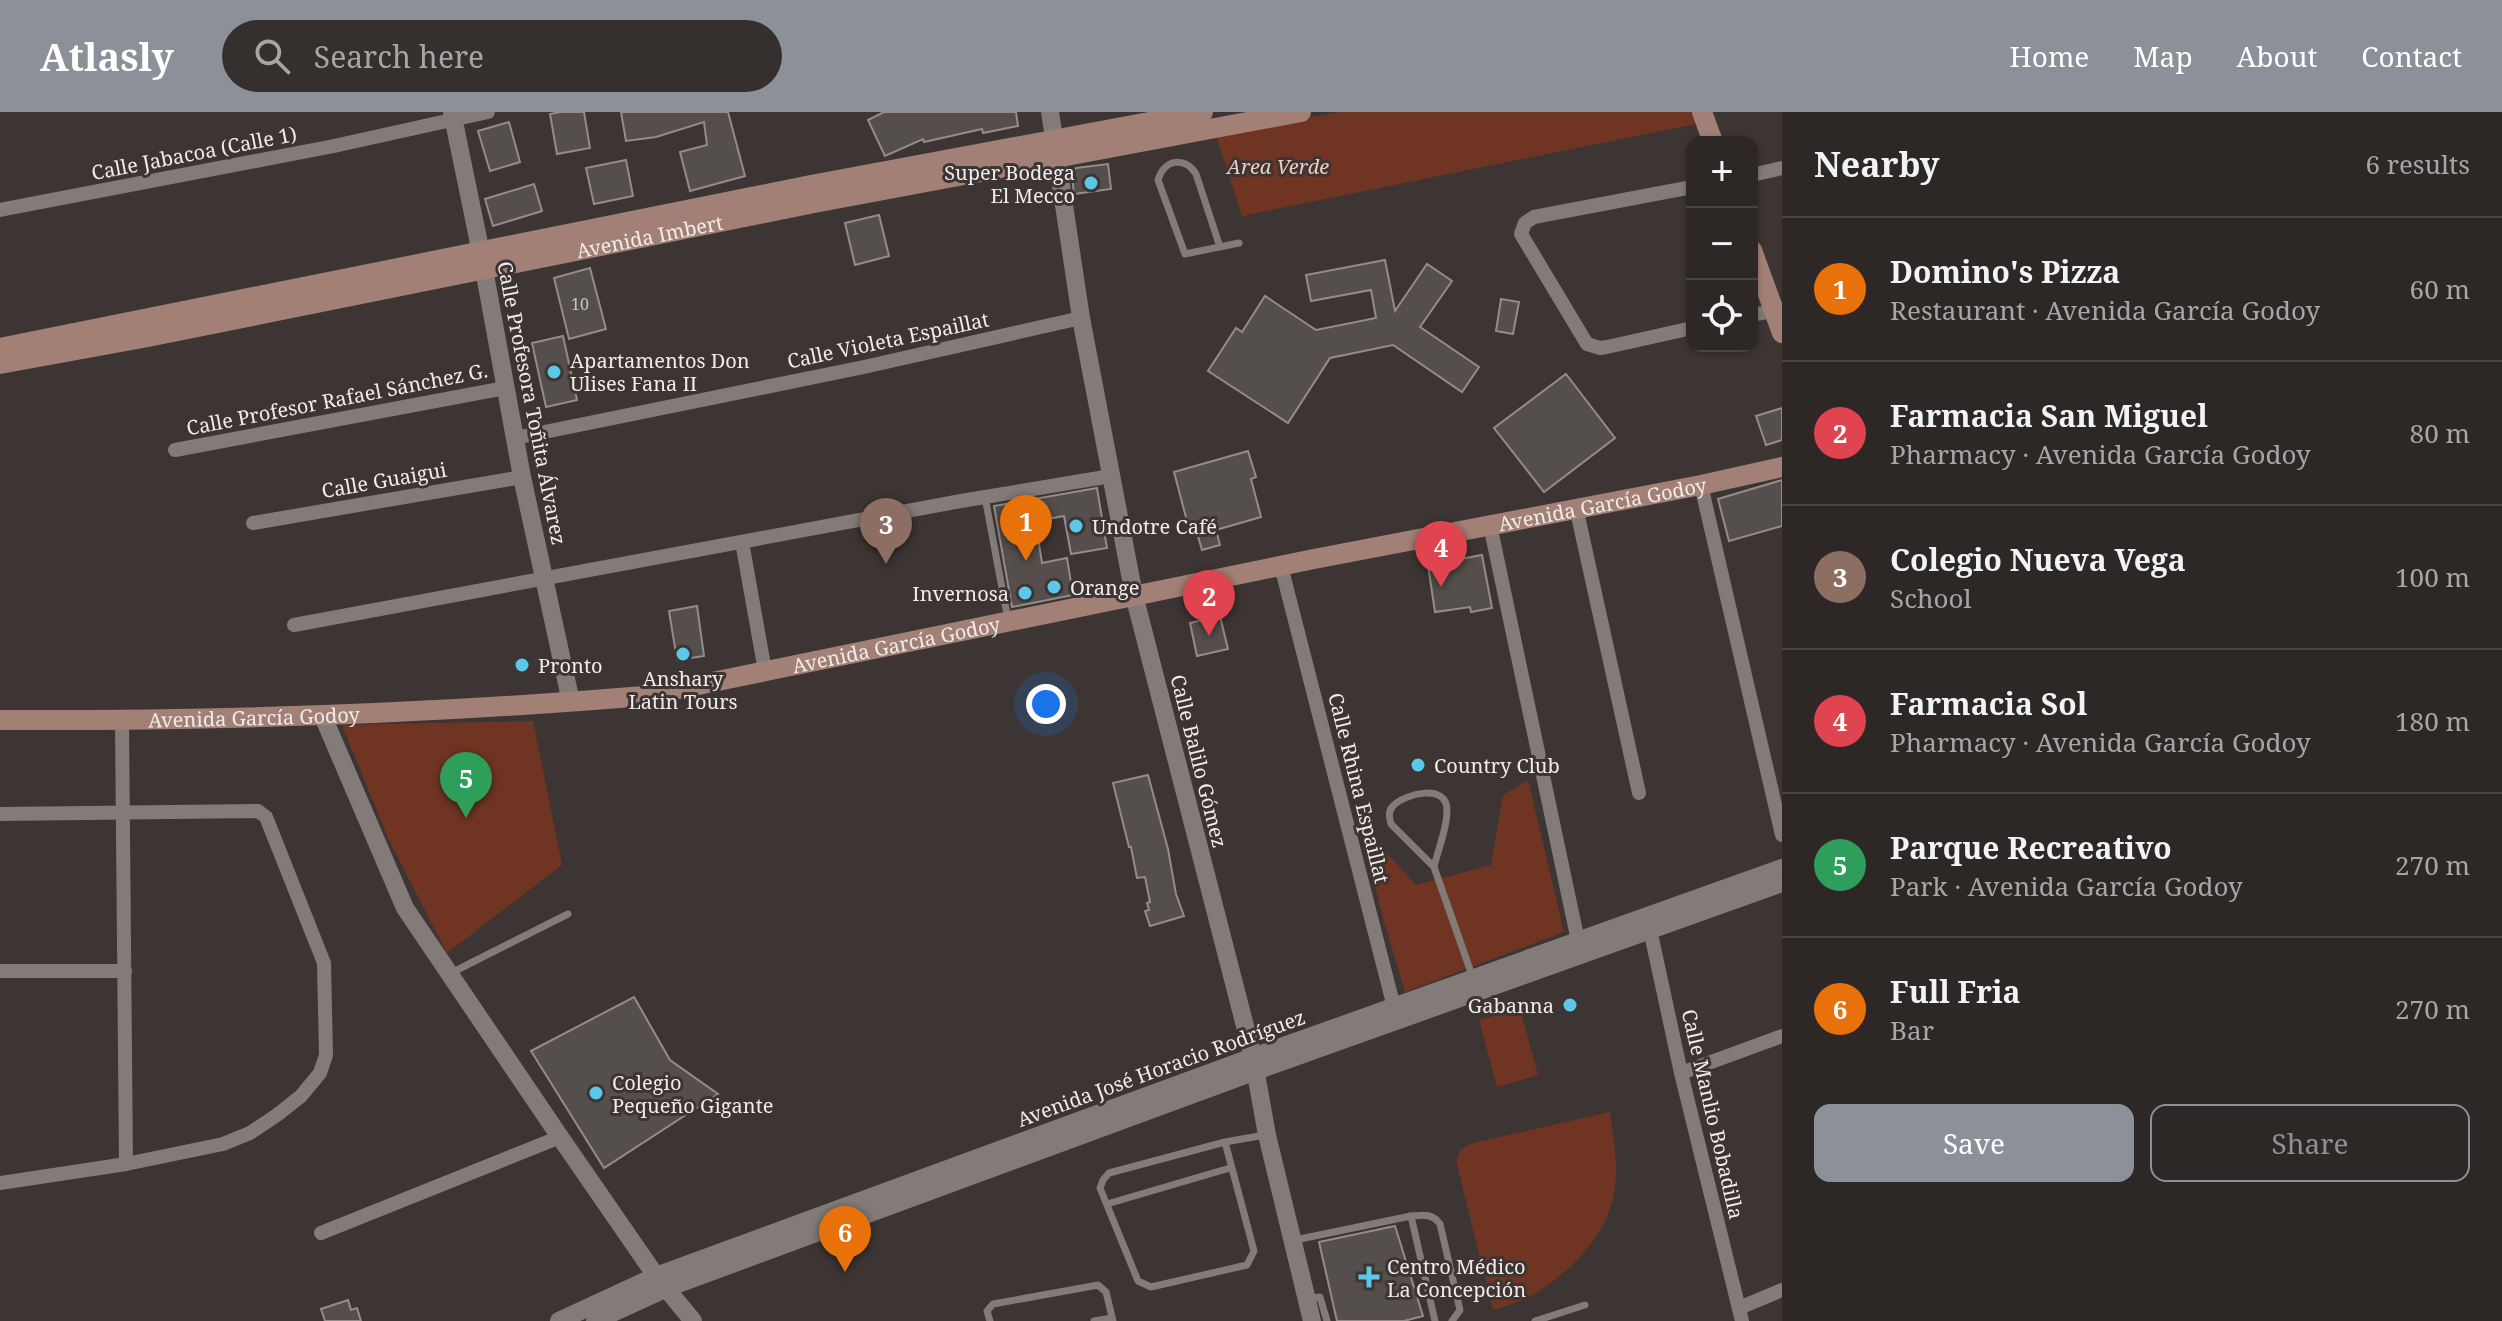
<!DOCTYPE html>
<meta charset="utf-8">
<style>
:root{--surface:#2d2826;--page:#35302e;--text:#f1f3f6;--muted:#a7a6a7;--line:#484443;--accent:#8c9099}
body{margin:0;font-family:"Noto Serif",serif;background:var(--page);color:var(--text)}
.controls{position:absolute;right:24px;top:24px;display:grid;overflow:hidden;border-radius:16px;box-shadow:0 2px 6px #0004}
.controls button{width:72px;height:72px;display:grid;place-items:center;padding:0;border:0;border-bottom:2px solid var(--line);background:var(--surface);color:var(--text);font:40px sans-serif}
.you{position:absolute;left:1046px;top:592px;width:28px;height:28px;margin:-20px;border:6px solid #fff;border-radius:50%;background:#1a73e8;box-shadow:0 0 0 12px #1a73e833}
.badge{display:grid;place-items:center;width:52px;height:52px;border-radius:50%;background:var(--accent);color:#fff;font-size:26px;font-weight:700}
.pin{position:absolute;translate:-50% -66px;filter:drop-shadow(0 2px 4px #0008)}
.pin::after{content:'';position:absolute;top:42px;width:28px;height:24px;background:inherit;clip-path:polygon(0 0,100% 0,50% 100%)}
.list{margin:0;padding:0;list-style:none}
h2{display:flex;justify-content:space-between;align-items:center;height:104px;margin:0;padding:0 32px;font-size:34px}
h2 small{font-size:26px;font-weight:400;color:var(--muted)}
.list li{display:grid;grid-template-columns:52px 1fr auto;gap:24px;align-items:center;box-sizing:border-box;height:144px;padding:0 32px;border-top:2px solid var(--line)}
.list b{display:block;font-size:30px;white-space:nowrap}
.list p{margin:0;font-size:26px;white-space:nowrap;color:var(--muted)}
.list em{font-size:26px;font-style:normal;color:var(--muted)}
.actions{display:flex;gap:16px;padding:24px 32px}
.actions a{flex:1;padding:18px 0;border:2px solid var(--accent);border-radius:16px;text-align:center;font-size:28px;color:var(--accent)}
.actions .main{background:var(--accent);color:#fff}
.icon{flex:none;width:44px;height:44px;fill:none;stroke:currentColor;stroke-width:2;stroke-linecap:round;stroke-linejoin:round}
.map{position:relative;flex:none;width:1782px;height:1209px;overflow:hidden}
header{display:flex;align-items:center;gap:48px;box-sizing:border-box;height:112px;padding:0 40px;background:var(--accent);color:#fff}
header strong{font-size:38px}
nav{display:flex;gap:44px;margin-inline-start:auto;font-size:28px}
.search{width:560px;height:72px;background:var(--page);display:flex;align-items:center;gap:20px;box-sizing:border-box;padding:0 28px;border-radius:44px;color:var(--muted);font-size:30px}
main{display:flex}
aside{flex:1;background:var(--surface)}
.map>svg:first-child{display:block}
.green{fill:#703522}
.building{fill:#544e4c;stroke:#938c89;stroke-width:2}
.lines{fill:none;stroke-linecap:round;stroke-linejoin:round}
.service{stroke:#827b78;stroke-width:7}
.minor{stroke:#827b78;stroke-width:14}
.tertiary{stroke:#827b78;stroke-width:18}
.secondary{stroke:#a38075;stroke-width:20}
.poi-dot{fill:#5ac8e6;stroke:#3c3533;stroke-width:3}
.labels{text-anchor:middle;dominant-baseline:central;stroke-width:6;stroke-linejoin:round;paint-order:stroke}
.number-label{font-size:16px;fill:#c9c4c2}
.street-label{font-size:20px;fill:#f0ecea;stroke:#3c3533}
.park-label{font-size:20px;font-style:italic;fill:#f4cabd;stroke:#3c3533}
.poi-label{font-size:20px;fill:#f0ecea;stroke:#3c3533;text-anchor:start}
</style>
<header>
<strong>Atlasly</strong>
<div class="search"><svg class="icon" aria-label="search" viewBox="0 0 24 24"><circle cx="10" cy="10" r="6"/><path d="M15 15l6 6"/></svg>Search here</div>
<nav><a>Home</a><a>Map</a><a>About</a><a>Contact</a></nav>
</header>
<main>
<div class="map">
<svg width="1782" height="1209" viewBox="0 0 1782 1209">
<rect width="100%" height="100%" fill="#3c3533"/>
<g class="green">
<path d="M 1339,0 L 1692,0 L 1695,12 L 1242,104 L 1216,23 Z"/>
<path d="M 533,609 L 562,753 L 447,841 L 389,728 L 342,613 Z"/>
<path d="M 1528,668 L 1564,820 L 1405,880 L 1383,806 L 1361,713 L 1416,773 L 1491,753 L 1503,683 Z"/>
<path d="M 1520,897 L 1538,963 L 1497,975 L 1479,908 Z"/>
<path d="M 1610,1000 C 1614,1029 1620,1062 1612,1091 C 1600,1132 1563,1166 1528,1186 C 1517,1191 1504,1194 1493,1198 L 1456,1048 L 1460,1039 L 1469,1032 Z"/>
</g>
<g class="building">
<path d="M 560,0 L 584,0 L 590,36 L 557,42 L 550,2 Z"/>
<path d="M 621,0 L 728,0 L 745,64 L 690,79 L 680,40 L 707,33 L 704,10 L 656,25 L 626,29 Z"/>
<path d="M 884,0 L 1016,0 L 1018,14 L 983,21 L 982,17 L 924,30 L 923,27 L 885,44 L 868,8 Z"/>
<path d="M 509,10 L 520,50 L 490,59 L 478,19 Z"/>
<path d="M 626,48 L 633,84 L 594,92 L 586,56 Z"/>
<path d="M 1108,52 L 1111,77 L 1074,82 L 1072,64 L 1076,56 Z"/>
<path d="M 534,72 L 542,99 L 493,114 L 485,87 Z"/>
<path d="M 879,103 L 889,144 L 855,153 L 845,111 Z"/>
<path d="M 1385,148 L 1395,199 L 1427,152 L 1452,169 L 1420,215 L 1479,255 L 1462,280 L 1393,233 L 1330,246 L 1288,311 L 1208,259 L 1236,216 L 1242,220 L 1265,184 L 1316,218 L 1376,206 L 1371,178 L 1311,189 L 1306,163 Z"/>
<path d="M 590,156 L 606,217 L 569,227 L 554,166 Z"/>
<path d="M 1501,187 L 1519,190 L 1513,222 L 1496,219 Z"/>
<path d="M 563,224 L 577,288 L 546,295 L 532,231 Z"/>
<path d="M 1566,262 L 1615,326 L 1544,380 L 1494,316 Z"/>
<path d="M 1782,296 L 1782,328 L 1766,333 L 1756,304 Z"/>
<path d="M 1248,339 L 1256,365 L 1251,367 L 1261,405 L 1216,418 L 1220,433 L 1202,438 L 1194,411 L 1188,413 L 1174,360 Z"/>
<path d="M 1782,368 L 1782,414 L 1729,429 L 1718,387 Z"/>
<path d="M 1097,376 L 1107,436 L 1071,442 L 1064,404 L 1048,407 L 1037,420 L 1042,451 L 1067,446 L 1073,483 L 1012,495 L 994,394 Z"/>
<path d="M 1482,443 L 1492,496 L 1471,500 L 1470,495 L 1435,500 L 1428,453 Z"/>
<path d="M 697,494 L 704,544 L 677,548 L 669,499 Z"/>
<path d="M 1220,504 L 1228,537 L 1197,544 L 1190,511 Z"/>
<path d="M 1148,663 L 1168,737 L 1176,782 L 1184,804 L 1150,814 L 1145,799 L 1149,798 L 1147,791 L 1150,790 L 1145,765 L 1137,766 L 1131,735 L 1129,735 L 1113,671 Z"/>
<path d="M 634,885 L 670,948 L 718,982 L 604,1056 L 531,939 Z"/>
<path d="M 1395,1114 L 1423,1204 L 1404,1209 L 1337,1209 L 1319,1130 Z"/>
<path d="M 348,1188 L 351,1198 L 357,1196 L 361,1209 L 325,1209 L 321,1197 Z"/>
</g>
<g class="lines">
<g class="service">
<path d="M 1220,135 L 1196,62 C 1185,44 1164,47 1158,68 L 1185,142 L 1239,131"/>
<path d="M 985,385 L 1008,508"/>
<path d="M 1434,755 C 1438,737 1447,717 1447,699 C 1448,670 1404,682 1393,694 C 1388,699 1389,705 1391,712 L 1434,755 L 1473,866"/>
<path d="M 451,861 L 568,802"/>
<path d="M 1225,1030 L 1254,1139 L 1247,1153 L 1151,1175 L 1138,1169 L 1100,1076 L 1103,1068 L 1109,1061 L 1225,1030 L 1265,1023"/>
<path d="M 1107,1092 L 1230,1056"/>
<path d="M 1411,1104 L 1435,1209"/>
<path d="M 1295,1128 L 1411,1104 C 1423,1103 1432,1101 1440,1112 L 1460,1198 L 1452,1209"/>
<path d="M 1309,1186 L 1320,1185 L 1327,1209"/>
<path d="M 990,1209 L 987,1199 L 993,1192 L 1098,1173 L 1106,1180 L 1113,1209"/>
<path d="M 1094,1209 L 1112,1206"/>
<path d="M 1535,1209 L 1585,1193"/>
</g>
<g class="minor">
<path d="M 1752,63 L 1782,56"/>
<path d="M 1692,75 L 1534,105 L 1525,111 L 1521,122 L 1587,232 L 1600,236 L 1607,235 L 1692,216"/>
<path d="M 0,98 L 334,34 L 488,0"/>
<path d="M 1752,203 L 1782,197"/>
<path d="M 515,326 L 864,255 L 1081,206"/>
<path d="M 175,338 L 505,276"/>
<path d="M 1701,373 L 1782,723"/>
<path d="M 1576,395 L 1639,681"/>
<path d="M 253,411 L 522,365"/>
<path d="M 1490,413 L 1578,829"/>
<path d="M 742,430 L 765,559"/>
<path d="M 1281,454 L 1396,903"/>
<path d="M 294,513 L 961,389 L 1111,364"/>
<path d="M 122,609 L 126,1052"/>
<path d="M 0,702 L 258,699 L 266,705 L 324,851 L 326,943 L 320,961 L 301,984 L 277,1003 L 250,1021 L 223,1032 L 126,1052 L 0,1071"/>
<path d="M 1648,808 L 1681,961 L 1742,1209"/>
<path d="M 0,859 L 125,859"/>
<path d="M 1681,961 L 1782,924"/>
<path d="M 321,1121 L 560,1025"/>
<path d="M 1739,1196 L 1782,1178"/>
</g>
<g class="tertiary">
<path d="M 452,0 L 481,141 L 522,365 L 571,590"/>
<path d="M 1050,0 L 1081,206 L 1134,483 L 1253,945 L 1267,1023 L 1312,1209"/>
<path d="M 322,602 L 405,796 L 560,1025 L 656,1164 L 693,1209"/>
<path d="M 559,1209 L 656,1164 L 1253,945 L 1782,756"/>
<path d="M 595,1209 L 667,1176 L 1256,959 L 1782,771"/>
</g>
<g class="secondary">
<path d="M 1702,0 L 1713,30"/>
<path d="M 1752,138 L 1782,221"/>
<path d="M 0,236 L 811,73 L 1203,0"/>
<path id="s1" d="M 0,252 L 148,225 L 814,91 L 1301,0"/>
<path id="s2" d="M 0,608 C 215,609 430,602 644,584 L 1314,447 L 1701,373 L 1782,355"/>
</g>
</g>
<g class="poi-dot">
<circle cx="1091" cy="71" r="8"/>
<circle cx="554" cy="260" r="8"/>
<circle cx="1076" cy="414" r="8"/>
<circle cx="1054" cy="475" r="8"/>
<circle cx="1025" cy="481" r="8"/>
<circle cx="683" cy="542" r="8"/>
<circle cx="522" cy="553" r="8"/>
<circle cx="1418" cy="653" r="8"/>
<circle cx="1570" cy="893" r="8"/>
<circle cx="596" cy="981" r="8"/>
<path d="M1365 1153h8v8h8v8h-8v8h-8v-8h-8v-8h8z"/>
</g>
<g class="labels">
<g class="number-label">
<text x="580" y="192">10</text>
</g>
<g class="street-label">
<text transform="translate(194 41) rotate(-11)">Calle Jabacoa (Calle 1)</text>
<text stroke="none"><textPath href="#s1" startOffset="662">Avenida Imbert</textPath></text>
<text transform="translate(888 228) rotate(-12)">Calle Violeta Espaillat</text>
<text transform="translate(337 287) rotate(-11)">Calle Profesor Rafael Sánchez G.</text>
<text transform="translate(532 291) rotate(79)">Calle Profesora Toñita Álvarez</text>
<text transform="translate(384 368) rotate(-10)">Calle Guaigui</text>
<text stroke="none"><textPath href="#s2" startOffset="1622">Avenida García Godoy</textPath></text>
<text stroke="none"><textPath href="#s2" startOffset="902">Avenida García Godoy</textPath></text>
<text stroke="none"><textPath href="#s2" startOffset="254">Avenida García Godoy</textPath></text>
<text transform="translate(1199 649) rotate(76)">Calle Balilo Gómez</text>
<text transform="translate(1359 676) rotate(76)">Calle Rhina Espaillat</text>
<text transform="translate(1161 956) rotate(-20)">Avenida José Horacio Rodríguez</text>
<text transform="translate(1713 1002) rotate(77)">Calle Manlio Bobadilla</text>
</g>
<g class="park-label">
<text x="1278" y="54">Area Verde</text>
</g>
<g class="poi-label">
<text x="1075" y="60" text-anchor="end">Super Bodega<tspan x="1075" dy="23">El Mecco</tspan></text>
<text x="570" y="248">Apartamentos Don<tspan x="570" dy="23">Ulises Fana II</tspan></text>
<text x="1092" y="414">Undotre Café</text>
<text x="1070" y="475">Orange</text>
<text x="1009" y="481" text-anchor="end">Invernosa</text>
<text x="538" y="553">Pronto</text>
<text x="683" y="566" text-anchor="middle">Anshary<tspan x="683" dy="23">Latin Tours</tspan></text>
<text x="1434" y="653">Country Club</text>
<text x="1554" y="893" text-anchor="end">Gabanna</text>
<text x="612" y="970">Colegio<tspan x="612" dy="23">Pequeño Gigante</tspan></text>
<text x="1387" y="1154">Centro Médico<tspan x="1387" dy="23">La Concepción</tspan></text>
</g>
</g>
</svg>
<div class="controls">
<button>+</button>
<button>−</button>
<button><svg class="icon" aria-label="locate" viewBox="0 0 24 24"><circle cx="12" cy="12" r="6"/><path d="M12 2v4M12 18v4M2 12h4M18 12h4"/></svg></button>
</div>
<div class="you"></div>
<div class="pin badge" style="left:1026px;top:449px;background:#e8710a">1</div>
<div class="pin badge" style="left:1209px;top:524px;background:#e0444e">2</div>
<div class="pin badge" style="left:886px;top:452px;background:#8d6e63">3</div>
<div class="pin badge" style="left:1441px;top:475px;background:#e0444e">4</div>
<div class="pin badge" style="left:466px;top:706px;background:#2e9e5b">5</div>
<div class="pin badge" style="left:845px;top:1160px;background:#e8710a">6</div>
</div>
<aside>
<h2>Nearby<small>6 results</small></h2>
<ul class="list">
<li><span class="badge" style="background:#e8710a">1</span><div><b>Domino's Pizza</b><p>Restaurant · Avenida García Godoy</p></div><em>60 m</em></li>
<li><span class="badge" style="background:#e0444e">2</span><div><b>Farmacia San Miguel</b><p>Pharmacy · Avenida García Godoy</p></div><em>80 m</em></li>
<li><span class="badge" style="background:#8d6e63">3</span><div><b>Colegio Nueva Vega</b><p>School</p></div><em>100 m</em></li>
<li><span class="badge" style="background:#e0444e">4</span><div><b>Farmacia Sol</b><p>Pharmacy · Avenida García Godoy</p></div><em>180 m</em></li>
<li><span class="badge" style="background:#2e9e5b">5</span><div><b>Parque Recreativo</b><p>Park · Avenida García Godoy</p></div><em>270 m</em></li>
<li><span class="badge" style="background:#e8710a">6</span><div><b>Full Fria</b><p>Bar</p></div><em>270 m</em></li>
</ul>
<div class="actions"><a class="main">Save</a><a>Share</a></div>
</aside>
</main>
